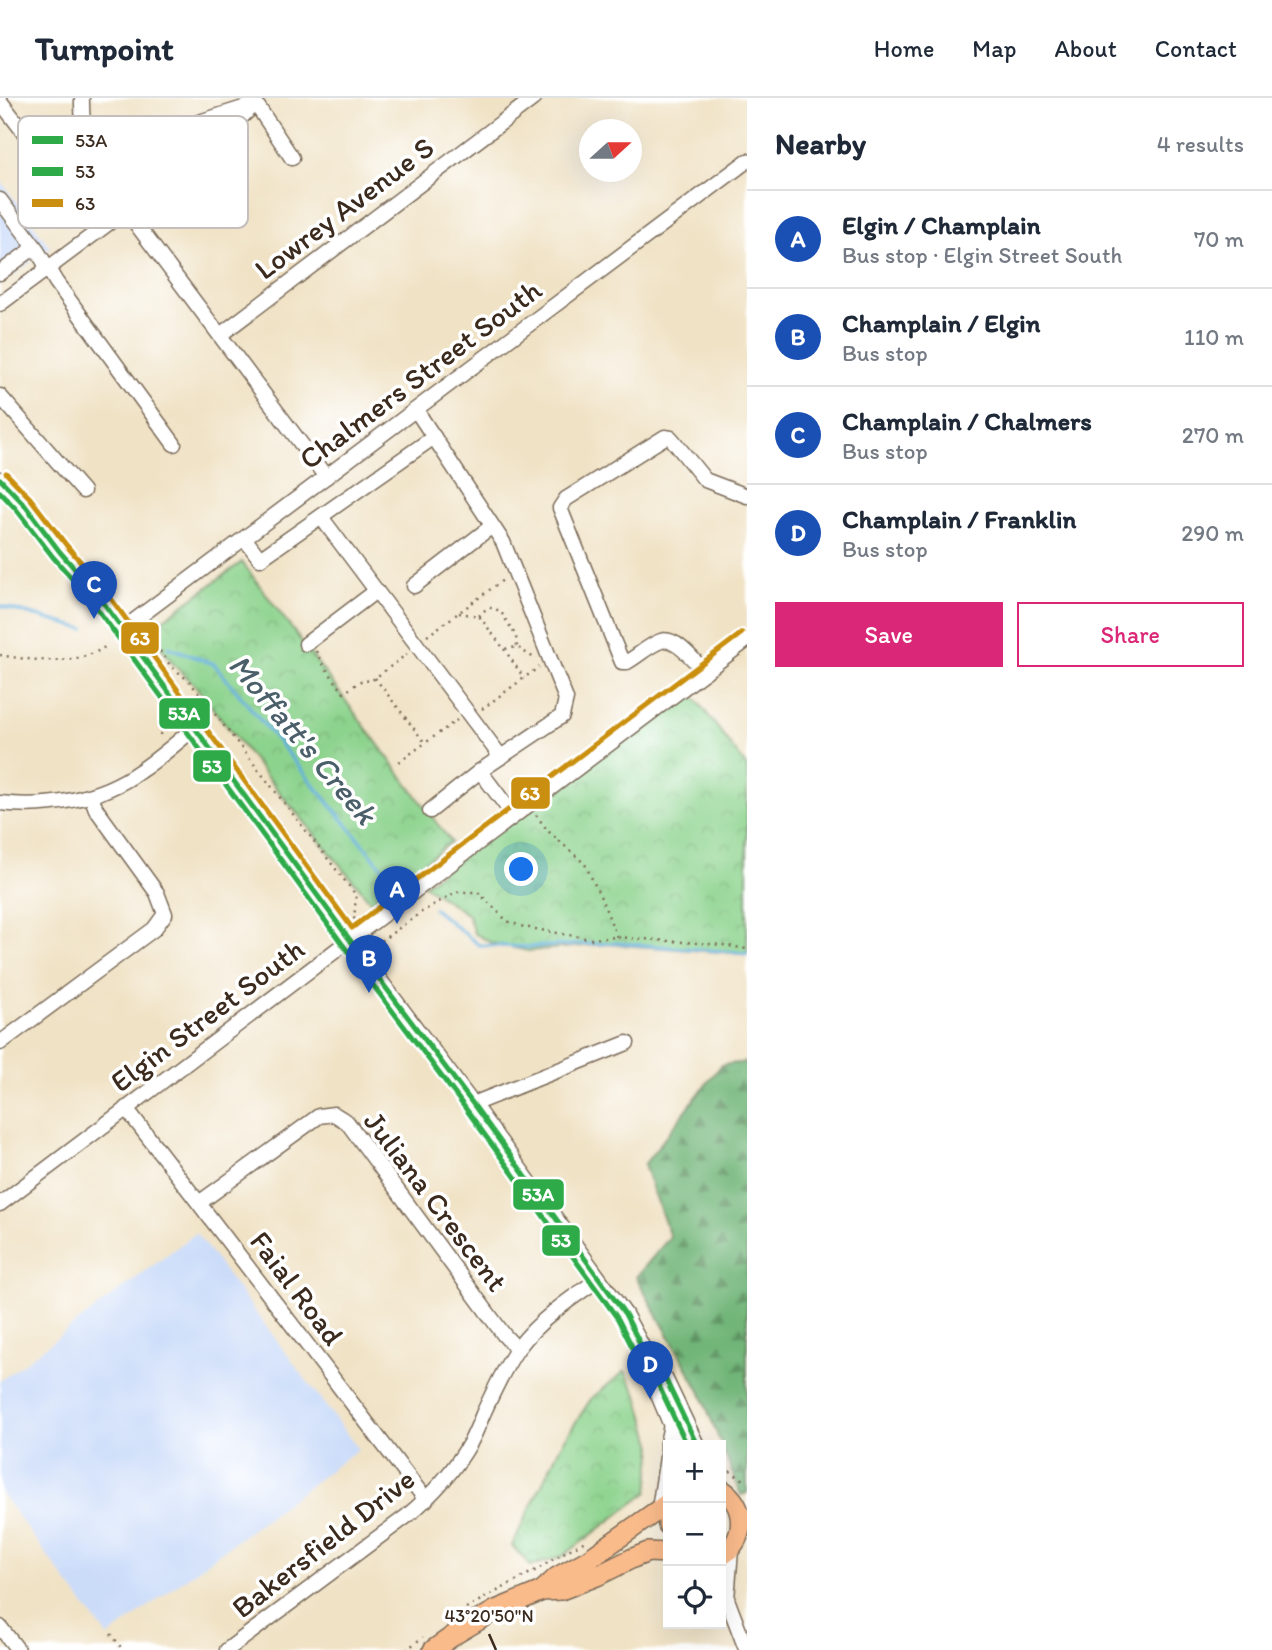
<!DOCTYPE html>
<meta charset="utf-8">
<style>
:root{--surface:#fff;--page:#f2f2f3;--text:#1f2937;--muted:#747a83;--line:#e0e1e3;--accent:#db2777}
body{margin:0;font-family:Itim,sans-serif;background:var(--page);color:var(--text)}
.controls{position:absolute;right:21px;bottom:21px;display:grid;overflow:hidden;border-radius:0px;box-shadow:0 7px 28px #0002}
.controls button{width:63px;height:63px;display:grid;place-items:center;padding:0;border:0;border-bottom:2px solid var(--line);background:var(--surface);color:var(--text);font:35px sans-serif}
.compass{position:absolute;left:579px;top:21px;width:63px;height:63px;border-radius:50%;background:var(--surface);box-shadow:0 7px 28px #0002;rotate:69deg}
.you{position:absolute;left:522px;top:772px;width:24px;height:24px;margin:-18px;border:5px solid #fff;border-radius:50%;background:#1a73e8;box-shadow:0 0 0 10px #1a73e833}
.badge{display:grid;place-items:center;width:46px;height:46px;border-radius:50%;background:var(--accent);color:#fff;font-size:23px;font-weight:700}
.pin{position:absolute;translate:-50% -58px;filter:drop-shadow(0 2px 4px #0008)}
.pin::after{content:'';position:absolute;top:37px;width:24px;height:21px;background:inherit;clip-path:polygon(0 0,100% 0,50% 100%)}
.list{margin:0;padding:0;list-style:none}
h2{display:flex;justify-content:space-between;align-items:center;height:91px;margin:0;padding:0 28px;font-size:30px}
h2 small{font-size:23px;font-weight:400;color:var(--muted)}
.list li{display:grid;grid-template-columns:46px 1fr auto;gap:21px;align-items:center;box-sizing:border-box;height:98px;padding:0 28px;border-top:2px solid var(--line)}
.list b{display:block;font-size:26px;white-space:nowrap}
.list p{margin:0;font-size:23px;white-space:nowrap;color:var(--muted)}
.list em{font-size:23px;font-style:normal;color:var(--muted)}
.actions{display:flex;gap:14px;padding:21px 28px}
.actions a{flex:1;padding:16px 0;border:2px solid var(--accent);border-radius:0px;text-align:center;font-size:24px;color:var(--accent)}
.actions .main{background:var(--accent);color:#fff}
.icon{flex:none;width:38px;height:38px;fill:none;stroke:currentColor;stroke-width:2;stroke-linecap:round;stroke-linejoin:round}
.map{position:relative;flex:none;width:747px;height:1552px;overflow:hidden}
header{display:flex;align-items:center;gap:42px;box-sizing:border-box;height:98px;padding:0 35px;background:var(--surface);border-bottom:2px solid var(--line)}
header strong{font-size:33px}
nav{display:flex;gap:38px;margin-inline-start:auto;font-size:24px}
main{display:flex}
aside{flex:1;background:var(--surface)}
.map>svg:first-child{display:block}
.built{fill:#cbdcf9}
.forest{fill:url(#forest-firs);stroke:#56704b;stroke-width:2}
.park{fill:url(#park-crowns);stroke:#647e56;stroke-width:2}
.lines{fill:none;stroke-linecap:round;stroke-linejoin:round}
.stream{stroke:#62afdb;stroke-width:3.5}
.minor-casing{stroke:#7a6a58;stroke-width:17}
.major-casing{stroke:#7a6a58;stroke-width:22}
.path{stroke:#7a6a58;stroke-width:2.5;stroke-dasharray:2 5;stroke-linecap:butt}
.minor{stroke:#fff;stroke-width:14}
.major{stroke:#fabb8b;stroke-width:19}
.bus-1-casing{stroke:#fff;stroke-width:10}
.bus-2-casing{stroke:#fff;stroke-width:10}
.bus-3-casing{stroke:#fff;stroke-width:10}
.bus-1{stroke:#2eab48;stroke-width:5}
.bus-2{stroke:#2eab48;stroke-width:5}
.bus-3{stroke:#ca8f10;stroke-width:5}
.ticks{fill:none;stroke:#3b2a1e;stroke-width:2.5}
.labels{text-anchor:middle;dominant-baseline:central;stroke-width:7;stroke-linejoin:round;paint-order:stroke}
.street-label{font-size:30px;fill:#3b2a1e;stroke:#fff}
.water-label{font-size:32px;font-style:italic;fill:#4b5f6a;stroke:#fff}
.key{fill:#fff;stroke:#c4bfbc;stroke-width:2}
.key-label{font-size:19px;fill:#3b2a1e}
.ticks-label{font-size:18px;text-anchor:middle;fill:#3b2a1e;stroke:#fff;stroke-width:7;stroke-linejoin:round;paint-order:stroke}
.line-badge{stroke:#fff;stroke-width:2.5}
.badge-label{font-size:19px;text-anchor:middle;font-weight:bold;fill:#fff}
</style>
<header>
<strong>Turnpoint</strong>
<nav><a>Home</a><a>Map</a><a>About</a><a>Contact</a></nav>
</header>
<main>
<div class="map">
<svg width="747" height="1552" viewBox="0 0 747 1552">
<defs>
<pattern id="forest-firs" width="22" height="20" patternUnits="userSpaceOnUse" patternTransform="scale(1.75)"><rect width="22" height="20" fill="#71b578"/><path d="M5 1l3.5 6h-7zM16 11l3.5 6h-7z" fill="#5e9362"/></pattern>
<pattern id="park-crowns" width="20" height="18" patternUnits="userSpaceOnUse" patternTransform="scale(1.75)"><rect width="20" height="18" fill="#8cd38d"/><path d="M2 6a3 3 0 1 1 6 0M12 15a3 3 0 1 1 6 0" fill="none" stroke="#7ab579"/></pattern>
</defs>
<rect width="100%" height="100%" fill="#fff"/>
<filter id="ink" filterUnits="userSpaceOnUse"><feTurbulence type="fractalNoise" baseFrequency=".0143" numOctaves="2"/><feDisplacementMap in="SourceGraphic" scale="14" xChannelSelector="R" yChannelSelector="G"/><feConvolveMatrix kernelMatrix="1 2 1 2 8 2 1 2 1" color-interpolation-filters="sRGB"/></filter>
<filter id="wash" filterUnits="userSpaceOnUse"><feTurbulence type="fractalNoise" baseFrequency=".00686" numOctaves="4" result="noise"/><feDisplacementMap in="SourceGraphic" scale="28" xChannelSelector="R" yChannelSelector="G"/><feGaussianBlur stdDeviation="1.57" result="paint"/><feColorMatrix in="noise" values="0 0 0 0 0 0 0 0 0 0 0 0 0 0 0 0 0 1.4 0 .05"/><feComposite in="paint" operator="in"/></filter>
<g filter="url(#wash)">
<rect width="100%" height="100%" fill="#f0e2c5"/>
<g class="built">
<path d="M 0,82 L 50,149 L 0,187 Z"/>
<path d="M 196,1135 L 358,1351 L 108,1539 L 0,1394 L 0,1283 Z"/>
</g>
<path class="forest" d="M 747,964 L 747,1395 L 741,1397 L 700,1293 L 636,1179 L 670,1139 L 644,1067 L 721,967 Z"/>
<g class="park">
<path d="M 242,464 L 451,744 L 371,804 L 266,678 L 193,585 L 175,568 L 149,532 Z"/>
<path d="M 687,589 L 747,669 L 747,856 L 607,846 L 528,853 L 492,845 L 474,835 L 468,817 L 424,787 Z"/>
<path d="M 625,1273 L 638,1298 L 653,1348 L 648,1394 L 563,1458 L 531,1468 L 512,1448 L 561,1347 L 591,1301 Z"/>
</g>
<g class="lines">
<g class="stream">
<path d="M 0,508 L 84,531"/>
<path d="M 168,549 L 214,566 L 391,780"/>
<path d="M 434,811 L 479,847 L 527,849 L 614,845 L 735,854 L 747,856"/>
</g>
</g>
</g>
<g filter="url(#ink)">
<g class="lines">
<defs>
<g id="minor">
<path d="M 82,0 C 81,33 90,60 107,87 L 326,379"/>
<path d="M 254,0 L 256,6 L 292,60"/>
<path d="M 0,3 L 62,84 L 132,50 L 199,24 L 256,6"/>
<path d="M 62,84 L 77,106"/>
<path d="M 0,102 L 35,149"/>
<path d="M 119,105 L 214,45 L 252,9"/>
<path d="M 0,175 L 35,149 L 56,184 L 174,346"/>
<path d="M 0,206 L 125,113"/>
<path d="M 220,237 L 534,0"/>
<path d="M 0,298 L 83,393"/>
<path d="M 416,312 L 503,444 L 566,601 L 562,618 L 480,673 L 514,718"/>
<path d="M 0,381 L 23,405 L 60,454 L 94,492 L 123,531 L 350,842 L 473,1006 L 625,1216 L 640,1244 L 653,1271 L 654,1287 L 679,1347"/>
<path d="M 321,419 L 501,659"/>
<path d="M 245,441 L 260,461 L 434,339"/>
<path d="M 414,488 L 492,428"/>
<path d="M 123,531 L 747,63"/>
<path d="M 306,546 L 376,493"/>
<path d="M 705,574 C 695,564 676,538 661,543 C 649,547 638,558 627,564 L 622,564 L 560,410 L 566,401 L 665,339 L 671,340 L 705,382 L 747,398"/>
<path d="M 0,705 C 48,711 101,701 140,673 C 160,660 177,644 196,629"/>
<path d="M 430,713 L 480,673"/>
<path d="M 0,945 L 154,831 L 165,816 L 157,795 L 96,711 L 91,698"/>
<path d="M 473,1006 L 627,945"/>
<path d="M 126,1010 L 426,1402"/>
<path d="M 199,1105 L 319,1018 L 334,1016 L 347,1024 L 504,1237 L 517,1251"/>
<path d="M 0,1106 L 747,542"/>
<path d="M 653,1271 L 665,1280 L 697,1347"/>
<path d="M 659,1411 L 667,1359 L 667,1345 L 671,1327"/>
<path d="M 731,1452 L 727,1501 L 746,1551"/>
<path d="M 0,1529 L 18,1552"/>
<path d="M 227,1552 L 407,1418 C 432,1397 454,1373 470,1345 C 475,1336 479,1326 483,1316 C 493,1294 504,1270 518,1250 C 540,1221 570,1201 599,1181"/>
</g>
<g id="major">
<path d="M 721,1391 C 747,1407 747,1442 721,1458"/>
<path d="M 668,1419 L 668,1427"/>
<path d="M 542,1493 L 557,1479 L 589,1461 L 668,1405"/>
<path d="M 433,1552 L 457,1535 L 496,1512 L 542,1493 L 561,1492 L 597,1478 L 633,1460 L 648,1454 L 668,1455"/>
</g>
</defs>
<use href="#minor" class="minor-casing"/>
<use href="#major" class="major-casing"/>
<g class="path">
<path d="M 459,515 L 479,518 L 504,551 L 517,549 L 534,560"/>
<path d="M 479,518 L 487,510 L 494,510 L 501,514 L 516,538 L 517,549"/>
<path d="M 144,530 L 170,567 L 190,584 L 356,797 L 354,823"/>
<path d="M 427,538 L 503,482"/>
<path d="M 504,551 L 524,580"/>
<path d="M 316,553 L 322,565 L 344,595 L 362,582 L 371,583 L 407,556"/>
<path d="M 0,557 C 32,563 79,568 106,548"/>
<path d="M 375,580 L 425,645"/>
<path d="M 482,611 L 539,569"/>
<path d="M 160,637 L 163,624"/>
<path d="M 399,664 L 457,622"/>
<path d="M 536,717 L 548,733 L 585,766 L 601,800 L 617,839"/>
<path d="M 374,844 L 381,843 L 423,813 L 456,794 L 478,794 L 507,823 L 524,829 L 591,841 L 617,839 L 723,847 L 747,851"/>
<path d="M 721,1362 C 727,1372 736,1378 747,1383"/>
<path d="M 466,1510 L 538,1471 L 563,1455 L 585,1443"/>
<path d="M 111,1536 L 123,1552"/>
<path d="M 406,1552 L 423,1539"/>
</g>
<use href="#minor" class="minor"/>
<use href="#major" class="major"/>
<defs>
<path id="bus-1" d="M 0,381 L 23,405 L 60,454 L 97,496 L 350,842 L 473,1006 L 625,1216 L 653,1271 L 665,1280 L 697,1347"/>
<path id="bus-2" d="M 0,394 L 16,411 L 53,459 L 90,501 L 343,847 L 466,1011 L 618,1221 L 646,1276 L 658,1286 L 687,1347"/>
<path id="bus-3" d="M 6,375 L 30,400 L 67,448 L 104,491 L 352,830 L 742,535"/>
</defs>
<use href="#bus-1" class="bus-1-casing"/>
<use href="#bus-2" class="bus-2-casing"/>
<use href="#bus-3" class="bus-3-casing"/>
<use href="#bus-1" class="bus-1"/>
<use href="#bus-2" class="bus-2"/>
<use href="#bus-3" class="bus-3"/>
</g>
</g>
<path class="ticks" d="M 489,1536 L 496,1552"/>
<g class="labels">
<g class="street-label">
<text transform="translate(344 110) rotate(-37)">Lowrey Avenue S</text>
<text transform="translate(420 276) rotate(-37)">Chalmers Street South</text>
<text transform="translate(207 917) rotate(-37)">Elgin Street South</text>
<text transform="translate(436 1103) rotate(53)">Juliana Crescent</text>
<text transform="translate(297 1190) rotate(53)">Faial Road</text>
<text transform="translate(323 1445) rotate(-38)">Bakersfield Drive</text>
</g>
<g class="water-label">
<text transform="translate(303 641) rotate(50)">Moffatt's Creek</text>
</g>
</g>
<rect x="18" y="18" width="230" height="112" rx="10" class="key"/>
<rect x="32" y="38" width="31" height="8" fill="#2eab48"/>
<rect x="32" y="69" width="31" height="9" fill="#2eab48"/>
<rect x="32" y="101" width="31" height="8" fill="#ca8f10"/>
<g class="key-label">
<text x="75" y="49">53A</text>
<text x="75" y="80">53</text>
<text x="75" y="112">63</text>
</g>
<g class="ticks-label">
<text x="489" y="1524">43°20'50"N</text>
</g>
<g class="line-badge">
<rect x="120" y="523" width="40" height="34" rx="7" fill="#ca8f10"/>
<rect x="158" y="599" width="53" height="33" rx="7" fill="#2eab48"/>
<rect x="192" y="651" width="40" height="34" rx="7" fill="#2eab48"/>
<rect x="510" y="678" width="41" height="34" rx="7" fill="#ca8f10"/>
<rect x="512" y="1080" width="53" height="33" rx="7" fill="#2eab48"/>
<rect x="541" y="1126" width="40" height="33" rx="7" fill="#2eab48"/>
</g>
<g class="badge-label">
<text x="140" y="547">63</text>
<text x="184" y="622">53A</text>
<text x="212" y="675">53</text>
<text x="530" y="702">63</text>
<text x="538" y="1103">53A</text>
<text x="561" y="1149">53</text>
</g>
</svg>
<div class="controls">
<button>+</button>
<button>−</button>
<button><svg class="icon" aria-label="locate" viewBox="0 0 24 24"><circle cx="12" cy="12" r="6"/><path d="M12 2v4M12 18v4M2 12h4M18 12h4"/></svg></button>
</div>
<svg class="compass" viewBox="-18 -18 36 36"><path d="M0-13l5 13h-10z" fill="#e53935"/><path d="M0 13l5-13h-10z" fill="#747a83"/></svg>
<div class="you"></div>
<div class="pin badge" style="left:397px;top:826px;background:#1a4fb4">A</div>
<div class="pin badge" style="left:369px;top:895px;background:#1a4fb4">B</div>
<div class="pin badge" style="left:94px;top:521px;background:#1a4fb4">C</div>
<div class="pin badge" style="left:650px;top:1301px;background:#1a4fb4">D</div>
</div>
<aside>
<h2>Nearby<small>4 results</small></h2>
<ul class="list">
<li><span class="badge" style="background:#1a4fb4">A</span><div><b>Elgin / Champlain</b><p>Bus stop · Elgin Street South</p></div><em>70 m</em></li>
<li><span class="badge" style="background:#1a4fb4">B</span><div><b>Champlain / Elgin</b><p>Bus stop</p></div><em>110 m</em></li>
<li><span class="badge" style="background:#1a4fb4">C</span><div><b>Champlain / Chalmers</b><p>Bus stop</p></div><em>270 m</em></li>
<li><span class="badge" style="background:#1a4fb4">D</span><div><b>Champlain / Franklin</b><p>Bus stop</p></div><em>290 m</em></li>
</ul>
<div class="actions"><a class="main">Save</a><a>Share</a></div>
</aside>
</main>
